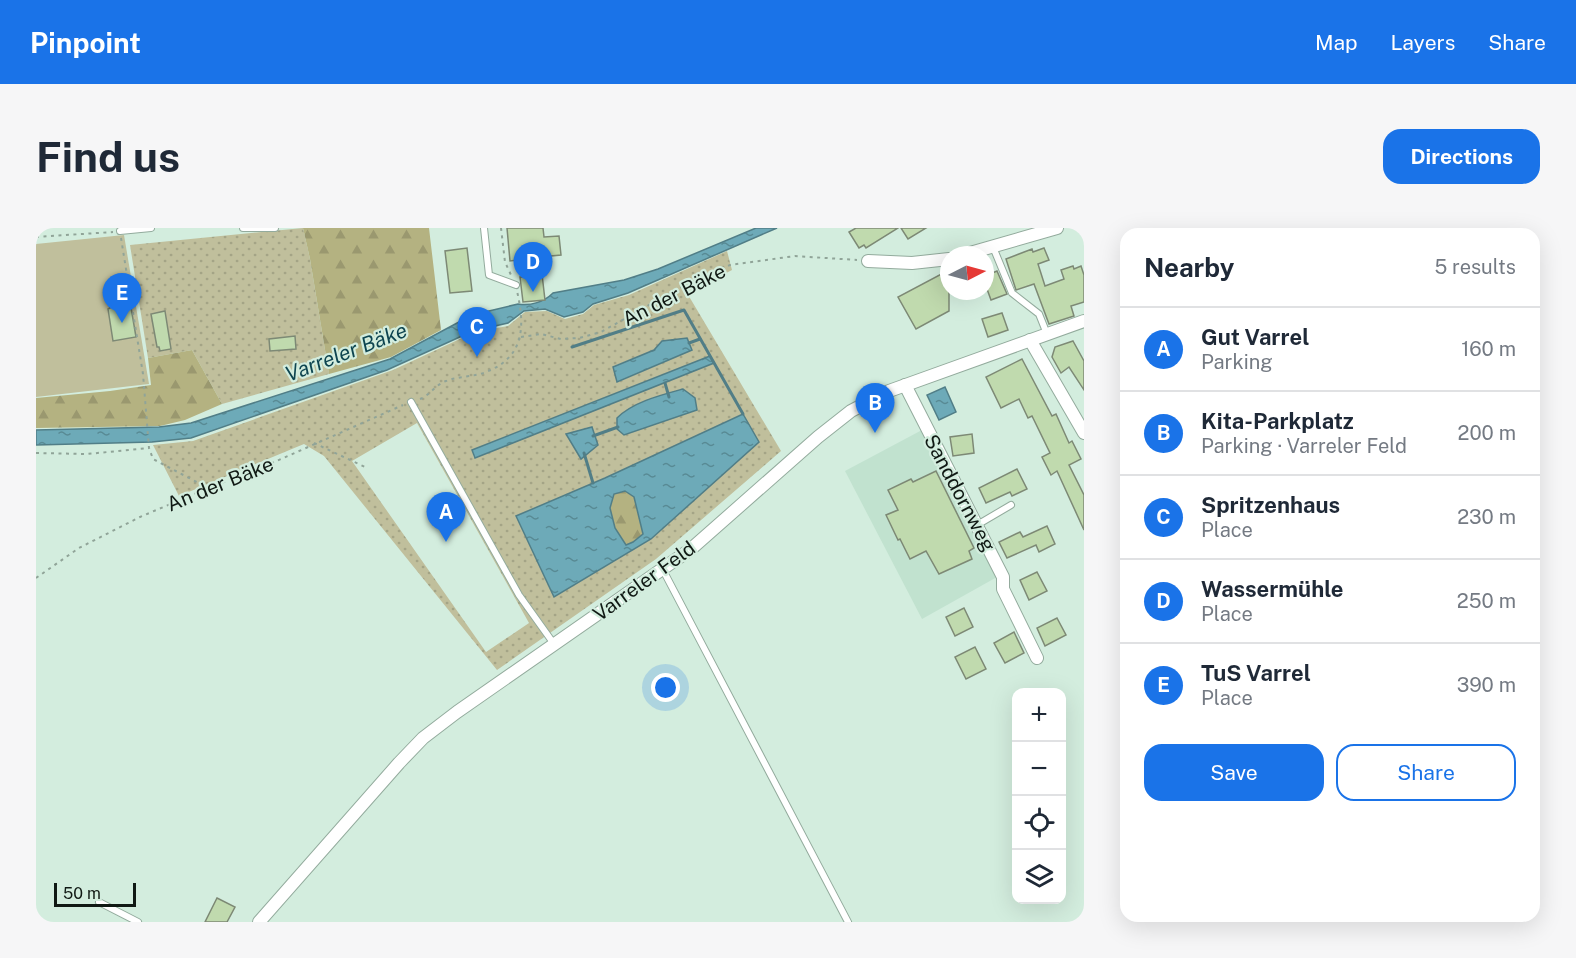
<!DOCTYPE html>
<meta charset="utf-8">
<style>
:root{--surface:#fff;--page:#f6f6f7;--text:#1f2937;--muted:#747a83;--line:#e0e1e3;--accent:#1a73e8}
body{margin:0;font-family:"Public Sans",sans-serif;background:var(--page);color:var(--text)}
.controls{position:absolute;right:18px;bottom:18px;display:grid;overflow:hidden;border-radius:12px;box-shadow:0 6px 24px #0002}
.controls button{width:54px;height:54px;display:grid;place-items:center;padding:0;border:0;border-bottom:2px solid var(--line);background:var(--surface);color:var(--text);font:30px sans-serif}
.compass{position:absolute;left:904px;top:18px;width:54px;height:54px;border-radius:50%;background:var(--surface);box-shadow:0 6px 24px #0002;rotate:84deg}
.scale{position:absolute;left:18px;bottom:15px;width:82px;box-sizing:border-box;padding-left:6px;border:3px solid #101914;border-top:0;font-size:16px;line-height:21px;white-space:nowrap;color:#101914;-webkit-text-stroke:4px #d3edde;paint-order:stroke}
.you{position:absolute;left:630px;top:460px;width:21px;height:21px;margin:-15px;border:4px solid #fff;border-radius:50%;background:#1a73e8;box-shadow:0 0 0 9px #1a73e833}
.badge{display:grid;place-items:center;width:39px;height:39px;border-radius:50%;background:var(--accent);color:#fff;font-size:20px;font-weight:700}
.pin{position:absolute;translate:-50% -50px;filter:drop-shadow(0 2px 3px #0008)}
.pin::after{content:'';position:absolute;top:32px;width:21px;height:18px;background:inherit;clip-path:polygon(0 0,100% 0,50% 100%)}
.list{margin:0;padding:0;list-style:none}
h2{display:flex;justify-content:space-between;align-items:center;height:78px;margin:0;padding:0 24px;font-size:26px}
h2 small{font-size:20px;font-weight:400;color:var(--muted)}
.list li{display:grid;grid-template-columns:39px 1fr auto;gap:18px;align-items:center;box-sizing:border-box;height:84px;padding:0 24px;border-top:2px solid var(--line)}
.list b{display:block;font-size:22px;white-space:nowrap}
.list p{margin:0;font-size:20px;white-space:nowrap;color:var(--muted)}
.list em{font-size:20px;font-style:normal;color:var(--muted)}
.actions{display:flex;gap:12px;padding:18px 24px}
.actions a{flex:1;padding:14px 0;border:2px solid var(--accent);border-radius:18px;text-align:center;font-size:21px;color:var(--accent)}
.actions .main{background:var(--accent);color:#fff}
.icon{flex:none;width:33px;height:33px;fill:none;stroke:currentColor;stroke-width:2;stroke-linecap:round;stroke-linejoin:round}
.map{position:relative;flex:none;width:1048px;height:694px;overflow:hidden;border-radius:18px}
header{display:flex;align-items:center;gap:36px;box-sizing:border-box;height:84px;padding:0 30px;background:var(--accent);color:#fff}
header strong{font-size:28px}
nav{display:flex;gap:33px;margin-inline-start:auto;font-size:21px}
.intro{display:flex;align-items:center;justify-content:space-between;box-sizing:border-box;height:144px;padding:0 36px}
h1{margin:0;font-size:42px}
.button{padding:15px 27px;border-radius:18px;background:var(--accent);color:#fff;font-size:21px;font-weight:700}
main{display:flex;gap:36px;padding:0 36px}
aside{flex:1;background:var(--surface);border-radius:18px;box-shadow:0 6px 24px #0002}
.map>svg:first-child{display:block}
.built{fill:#c1e2cf}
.green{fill:url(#green-dots);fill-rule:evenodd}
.forest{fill:url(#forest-firs)}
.pitch{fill:#c0bf9c}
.water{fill:url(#water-ripples);stroke:#517e87;stroke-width:1.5;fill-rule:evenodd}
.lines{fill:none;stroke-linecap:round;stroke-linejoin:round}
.stream{stroke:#517e87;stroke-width:3}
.building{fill:#c0daae;stroke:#7d8975;stroke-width:1.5}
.lane-casing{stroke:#93ab9d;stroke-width:8}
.street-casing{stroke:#93ab9d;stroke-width:14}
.path{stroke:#90a498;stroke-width:2;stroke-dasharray:3 4.5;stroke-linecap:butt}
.lane{stroke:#fff;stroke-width:6}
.street{stroke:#fff;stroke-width:12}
.labels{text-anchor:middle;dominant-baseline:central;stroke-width:4.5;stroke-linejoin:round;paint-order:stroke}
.street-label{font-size:20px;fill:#101914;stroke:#d3edde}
.water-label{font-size:21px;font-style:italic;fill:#0e4550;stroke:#d3edde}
</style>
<header>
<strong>Pinpoint</strong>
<nav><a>Map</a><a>Layers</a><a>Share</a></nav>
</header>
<div class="intro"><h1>Find us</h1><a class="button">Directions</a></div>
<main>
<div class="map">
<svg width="1048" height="694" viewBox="0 0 1048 694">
<defs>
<pattern id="green-dots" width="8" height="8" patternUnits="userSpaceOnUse" patternTransform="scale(1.5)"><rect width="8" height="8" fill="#c0bf9c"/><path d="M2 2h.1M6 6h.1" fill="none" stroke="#a4a486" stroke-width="1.8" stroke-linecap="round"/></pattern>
<pattern id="forest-firs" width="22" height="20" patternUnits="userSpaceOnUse" patternTransform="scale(1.5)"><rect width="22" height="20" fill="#b4b281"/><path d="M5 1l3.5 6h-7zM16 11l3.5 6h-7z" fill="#9a986f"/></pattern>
<pattern id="water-ripples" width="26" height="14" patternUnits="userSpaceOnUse" patternTransform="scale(1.5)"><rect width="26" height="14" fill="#6daab8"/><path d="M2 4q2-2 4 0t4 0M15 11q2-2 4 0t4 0" fill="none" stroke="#588a94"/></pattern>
</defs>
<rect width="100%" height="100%" fill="#d3edde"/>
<path class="built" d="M 886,202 L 961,349 L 886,391 L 809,243 Z"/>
<g class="green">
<path d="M 267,0 L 274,31 L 293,146 L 186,176 L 156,122 L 112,130 L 94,17 ZM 129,84 L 135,121 L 124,123 L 123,119 L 121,119 L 115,86 Z"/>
<path d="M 691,23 L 696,42 L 651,65 L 745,223 L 620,331 L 461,442 L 288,228 L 268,216 L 143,268 L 117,217 L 157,213 L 357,142 L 439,104 L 472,98 L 489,84 L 511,83 L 529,91 L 547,86 L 558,77 L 593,67 ZM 618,122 L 656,122 L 582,154 L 578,138 ZM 674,128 L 677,135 L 438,230 L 436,222 ZM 707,186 L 722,214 L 615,311 L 518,369 L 481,288 L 569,250 ZM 381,195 L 493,395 L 450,424 L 316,233 Z"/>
</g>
<g class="forest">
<path d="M 267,0 L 393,0 L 405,102 L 355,129 L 293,146 L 274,31 Z"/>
<path d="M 156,122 L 186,176 L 149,192 L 124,198 L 0,200 L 0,170 L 74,163 L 115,157 L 112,130 Z"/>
<path d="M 589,263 L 598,269 L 607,306 L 597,314 L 590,317 L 579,300 L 574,280 L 578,266 Z"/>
</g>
<path class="pitch" d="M 88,7 L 113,156 L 0,169 L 0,16 Z"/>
<g class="water">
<path d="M 720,0 L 741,0 L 592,65 L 557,76 L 547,84 L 528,89 L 509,81 L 488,83 L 472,95 L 437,103 L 351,142 L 155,210 L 116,214 L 0,217 L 0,202 L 123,199 L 155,195 L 354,131 L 436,87 L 482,76 C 495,78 508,74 517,65 L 588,52 L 622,41 Z"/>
<path d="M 651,110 L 656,122 L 581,154 L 577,139 L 618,122 L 626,113 Z"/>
<path d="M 674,128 L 678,135 L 439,230 L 436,222 Z"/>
<path d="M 909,159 L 920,184 L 903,192 L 891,167 Z"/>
<path d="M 647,161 L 659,170 L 661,182 L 588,207 L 581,201 L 581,190 C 597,174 625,167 647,161 Z"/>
<path d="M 707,186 L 723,214 L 615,311 L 518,369 L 480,288 L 569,250 ZM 589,263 L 598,269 L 607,306 L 597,314 L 590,317 L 579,300 L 574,280 L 578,266 Z"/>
<path d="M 556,199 L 562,217 L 545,231 L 530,206 Z"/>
</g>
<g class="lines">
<g class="stream">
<path d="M 653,115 L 664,111"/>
<path d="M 536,119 L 648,82 L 707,186"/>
<path d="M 629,155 L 633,169"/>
<path d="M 557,208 L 582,199"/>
<path d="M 548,225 L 557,255"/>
</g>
</g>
<g class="building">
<path d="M 471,0 L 507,0 L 508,9 L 523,8 L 525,27 L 504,29 L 509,72 L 487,74 L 484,49 L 491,49 L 489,31 L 474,33 Z"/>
<path d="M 820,0 L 862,0 L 830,20 L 828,17 L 823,20 L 813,4 Z"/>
<path d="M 865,0 L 890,0 L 872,11 Z"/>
<path d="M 431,20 L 436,63 L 414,65 L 409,23 Z"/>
<path d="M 1008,20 L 1013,32 L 1002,36 L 1009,58 L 1028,51 L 1025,42 L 1037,38 L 1038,41 L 1045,38 L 1048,47 L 1048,74 L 1035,78 L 1038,88 L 1013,96 L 998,56 L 980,62 L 970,31 L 996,21 L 997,24 Z"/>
<path d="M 913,42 L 913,83 L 880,101 L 862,69 Z"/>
<path d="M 961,43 L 971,66 L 955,72 L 951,61 L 949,61 L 949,48 Z"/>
<path d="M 91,56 L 100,109 L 77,113 L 72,81 L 74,80 L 71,59 Z"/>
<path d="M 129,83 L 135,121 L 124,123 L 123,119 L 121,119 L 115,86 Z"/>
<path d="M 966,85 L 972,102 L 952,109 L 946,91 Z"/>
<path d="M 259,108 L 260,121 L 234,123 L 233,111 Z"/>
<path d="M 1037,113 L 1048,133 L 1048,162 L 1033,139 L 1025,145 L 1016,129 L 1019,119 Z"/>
<path d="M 986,131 L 1016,188 L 1020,186 L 1033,215 L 1036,213 L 1045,231 L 1033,237 L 1048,267 L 1048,302 L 1021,243 L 1015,247 L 1006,229 L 1014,225 L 996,188 L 992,190 L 983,171 L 965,180 L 950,149 Z"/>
<path d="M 936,206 L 938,225 L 917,228 L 914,209 Z"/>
<path d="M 981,241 L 991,261 L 976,268 L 974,264 L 950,275 L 943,260 Z"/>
<path d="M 900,243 L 938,320 L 933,323 L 936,331 L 903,346 L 890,323 L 874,331 L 864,311 L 862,312 L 850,287 L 862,282 L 852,262 L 875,251 L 877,254 Z"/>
<path d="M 1011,298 L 1019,316 L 1003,324 L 1000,317 L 971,330 L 963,314 L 984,304 L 987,309 Z"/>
<path d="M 1001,344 L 1011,363 L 993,372 L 984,352 Z"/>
<path d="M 928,380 L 937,399 L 919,408 L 910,389 Z"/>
<path d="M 1021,390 L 1030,407 L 1009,418 L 1001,400 Z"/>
<path d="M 978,404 L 988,425 L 969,435 L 958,415 Z"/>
<path d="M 939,419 L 950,441 L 930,451 L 919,429 Z"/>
<path d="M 181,670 L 199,679 L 191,694 L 169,694 Z"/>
</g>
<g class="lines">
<defs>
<g id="lane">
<path d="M 207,0 L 239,0"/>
<path d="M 448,0 L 453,47 L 480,57"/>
<path d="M 84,3 L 115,0"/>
<path d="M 957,19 L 976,65 L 1003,86 L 1011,106"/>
<path d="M 375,174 L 483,367 L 518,416"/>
<path d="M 941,297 L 975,277"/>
<path d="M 627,342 L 812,694"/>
<path d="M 63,674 L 102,694"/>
</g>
<g id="street">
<path d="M 927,27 L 1021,0"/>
<path d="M 832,33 L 876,35 L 913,31"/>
<path d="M 994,112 L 1048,205"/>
<path d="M 869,157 L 967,349 L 967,361 L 1001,430"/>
<path d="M 223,694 L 363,535 L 387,510 L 421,484 L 655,321 L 782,209 L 815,183 L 853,163 L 1048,93"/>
</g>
</defs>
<use href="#lane" class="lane-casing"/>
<use href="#street" class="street-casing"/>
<g class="path">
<path d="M 465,0 L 469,34 L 475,47"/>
<path d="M 1048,0 L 1048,1"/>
<path d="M 0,9 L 77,4"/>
<path d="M 85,10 L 107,146 L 113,220 L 117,231 L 172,260"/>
<path d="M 485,109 L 505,106 L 525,111 L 543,110 L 565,104 L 647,58 L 694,37 L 759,28 L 821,32"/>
<path d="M 384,171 C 393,168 399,157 410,153 C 423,148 438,149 450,144 C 489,129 489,98 481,63"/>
<path d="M 278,215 L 329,239"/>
<path d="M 0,225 L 51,226 L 113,220"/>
<path d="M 0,350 L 43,320 L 104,289 L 172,260 L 227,239 L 367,177"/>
</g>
<use href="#lane" class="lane"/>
<use href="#street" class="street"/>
</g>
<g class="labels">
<g class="street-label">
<text transform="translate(638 67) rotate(-27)">An der Bäke</text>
<text transform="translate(184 256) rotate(-22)">An der Bäke</text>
<text transform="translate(924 265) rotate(62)">Sanddornweg</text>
<text transform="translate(608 353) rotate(-36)">Varreler Feld</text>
</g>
<g class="water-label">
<text transform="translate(310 124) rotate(-21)">Varreler Bäke</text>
</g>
</g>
</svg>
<div class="controls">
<button>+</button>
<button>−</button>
<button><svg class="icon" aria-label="locate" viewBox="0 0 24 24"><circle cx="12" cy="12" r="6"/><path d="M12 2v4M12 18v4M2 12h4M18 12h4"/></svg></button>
<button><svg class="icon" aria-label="layers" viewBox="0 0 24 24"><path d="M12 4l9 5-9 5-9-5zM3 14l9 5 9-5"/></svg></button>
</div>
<svg class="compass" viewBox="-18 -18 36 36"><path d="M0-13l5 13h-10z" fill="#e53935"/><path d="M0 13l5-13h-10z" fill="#747a83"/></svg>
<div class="scale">50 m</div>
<div class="you"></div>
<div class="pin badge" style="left:410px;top:314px">A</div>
<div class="pin badge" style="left:839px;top:205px">B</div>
<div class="pin badge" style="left:441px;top:129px">C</div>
<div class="pin badge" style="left:497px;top:64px">D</div>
<div class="pin badge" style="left:86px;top:95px">E</div>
</div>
<aside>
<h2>Nearby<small>5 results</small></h2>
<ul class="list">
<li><span class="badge">A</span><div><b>Gut Varrel</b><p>Parking</p></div><em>160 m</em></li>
<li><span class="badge">B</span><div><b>Kita-Parkplatz</b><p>Parking · Varreler Feld</p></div><em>200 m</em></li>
<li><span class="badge">C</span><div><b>Spritzenhaus</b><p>Place</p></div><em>230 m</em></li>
<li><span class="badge">D</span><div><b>Wassermühle</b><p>Place</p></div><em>250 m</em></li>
<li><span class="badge">E</span><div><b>TuS Varrel</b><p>Place</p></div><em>390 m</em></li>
</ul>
<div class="actions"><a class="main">Save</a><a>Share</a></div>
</aside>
</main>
